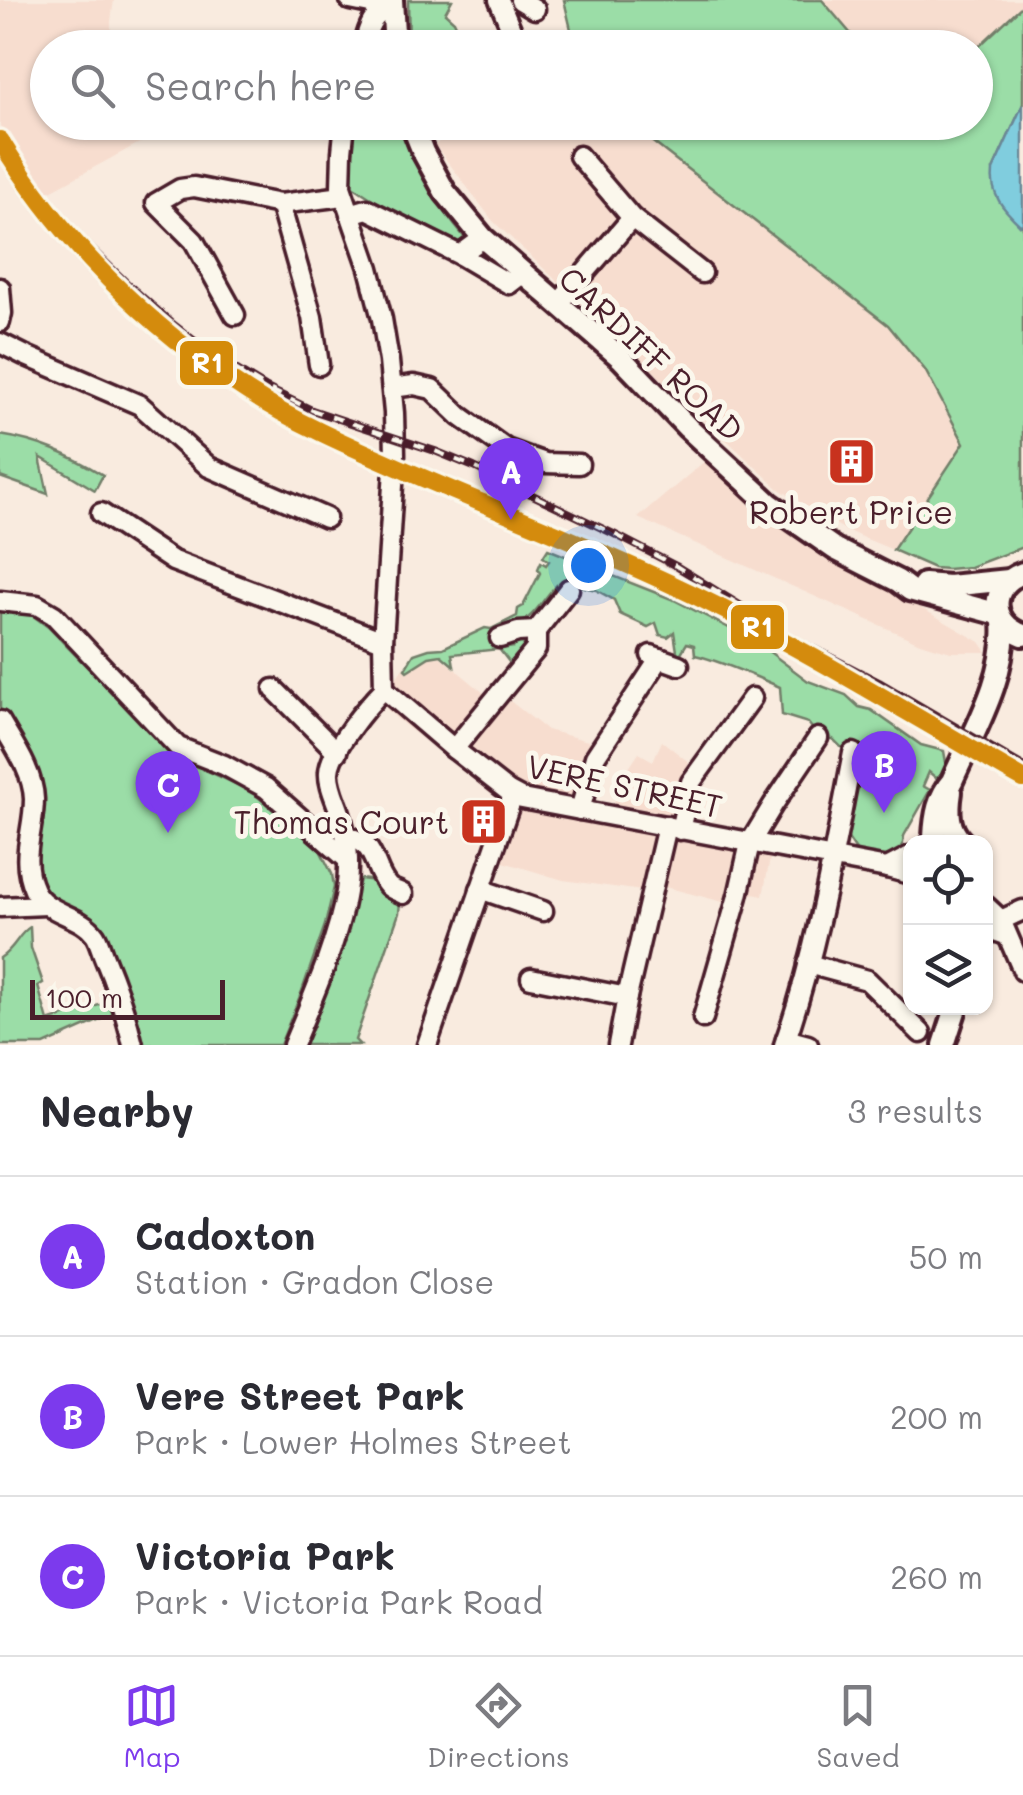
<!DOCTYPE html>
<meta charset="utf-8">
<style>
:root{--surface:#fff;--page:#f2f2f3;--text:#2b2b33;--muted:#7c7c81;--line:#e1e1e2;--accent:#7c3aed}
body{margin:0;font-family:Mali,sans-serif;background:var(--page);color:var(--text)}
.controls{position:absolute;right:30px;bottom:30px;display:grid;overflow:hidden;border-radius:20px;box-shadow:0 2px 8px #0004}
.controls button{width:90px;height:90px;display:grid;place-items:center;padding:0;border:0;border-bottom:2px solid var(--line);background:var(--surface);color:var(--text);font:50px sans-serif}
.scale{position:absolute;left:30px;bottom:25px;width:195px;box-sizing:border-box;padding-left:10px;border:5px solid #4a1f2b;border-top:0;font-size:28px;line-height:35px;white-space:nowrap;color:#4a1f2b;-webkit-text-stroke:8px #fbf7ec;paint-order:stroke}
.you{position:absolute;left:588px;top:565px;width:35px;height:35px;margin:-25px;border:8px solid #fff;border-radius:50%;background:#1a73e8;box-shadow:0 0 0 15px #1a73e833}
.badge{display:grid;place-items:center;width:65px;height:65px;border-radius:50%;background:var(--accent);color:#fff;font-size:32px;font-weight:700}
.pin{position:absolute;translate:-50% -82px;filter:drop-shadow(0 2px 5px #0008)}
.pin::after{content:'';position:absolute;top:52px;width:35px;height:30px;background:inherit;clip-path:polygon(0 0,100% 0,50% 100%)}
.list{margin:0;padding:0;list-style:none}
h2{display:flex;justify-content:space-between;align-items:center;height:130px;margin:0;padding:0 40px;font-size:42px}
h2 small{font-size:32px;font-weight:400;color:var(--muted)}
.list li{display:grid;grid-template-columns:65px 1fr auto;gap:30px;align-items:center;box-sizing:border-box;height:160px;padding:0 40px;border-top:2px solid var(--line)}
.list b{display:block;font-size:38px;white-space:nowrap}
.list p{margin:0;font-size:32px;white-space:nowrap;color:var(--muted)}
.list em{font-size:32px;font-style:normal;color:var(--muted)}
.icon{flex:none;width:55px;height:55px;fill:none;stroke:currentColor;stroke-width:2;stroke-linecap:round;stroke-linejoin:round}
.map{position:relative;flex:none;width:1023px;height:1045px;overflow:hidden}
.search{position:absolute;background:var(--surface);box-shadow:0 2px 8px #0004;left:30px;right:30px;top:30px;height:110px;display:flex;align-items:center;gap:25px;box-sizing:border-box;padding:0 35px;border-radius:55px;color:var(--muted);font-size:38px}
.sheet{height:610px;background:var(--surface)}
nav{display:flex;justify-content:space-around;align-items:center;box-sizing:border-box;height:140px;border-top:2px solid var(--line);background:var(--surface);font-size:28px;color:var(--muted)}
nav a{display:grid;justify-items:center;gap:5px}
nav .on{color:var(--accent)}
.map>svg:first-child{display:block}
.built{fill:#f7ddcf}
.green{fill:#9bdda7;stroke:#727e69;stroke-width:2.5}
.water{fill:#80cdde;stroke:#6a8796;stroke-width:2.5}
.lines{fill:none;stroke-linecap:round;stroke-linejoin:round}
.minor-casing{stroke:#4a1f2b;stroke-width:25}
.major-casing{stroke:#4a1f2b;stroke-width:28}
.minor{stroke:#fbf7ec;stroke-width:18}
.major{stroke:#fbf7ec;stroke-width:20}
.rail-casing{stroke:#4a1f2b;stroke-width:8}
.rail{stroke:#fbf7ec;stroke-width:4;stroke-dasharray:11;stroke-linecap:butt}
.rail-1-casing{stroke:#fbf7ec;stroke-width:25}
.rail-1{stroke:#d48b09;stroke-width:18}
.labels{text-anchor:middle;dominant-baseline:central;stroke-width:10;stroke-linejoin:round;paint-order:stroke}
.street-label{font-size:32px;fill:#4a1f2b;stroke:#fbf7ec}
.poi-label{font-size:32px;fill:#4a1f2b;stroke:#fbf7ec}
.line-badge{stroke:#fbf7ec;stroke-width:4}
.badge-label{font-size:28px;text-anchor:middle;font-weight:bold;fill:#fff}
</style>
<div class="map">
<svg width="1023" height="1045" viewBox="0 0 1023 1045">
<rect width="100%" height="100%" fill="#f9ebdf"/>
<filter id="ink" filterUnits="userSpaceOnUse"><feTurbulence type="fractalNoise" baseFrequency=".01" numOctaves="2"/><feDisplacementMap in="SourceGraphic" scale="20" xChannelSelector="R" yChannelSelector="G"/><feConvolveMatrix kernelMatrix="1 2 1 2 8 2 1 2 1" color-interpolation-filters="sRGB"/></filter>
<g filter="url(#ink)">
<g class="built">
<path d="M 0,0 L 114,0 L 111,21 L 111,47 L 48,48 L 48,122 L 134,123 L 143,141 L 45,194 L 0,126 Z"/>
<path d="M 822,0 L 1023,0 L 1023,5 L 976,49 L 976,48 L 862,48 Z"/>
<path d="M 461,123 L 631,123 L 636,129 L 889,325 L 925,370 L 964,443 L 893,550 L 845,530 L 779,489 L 493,221 L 435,145 Z"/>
<path d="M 706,460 L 748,500 L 790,532 L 980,642 L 987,652 L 951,652 L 920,643 L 638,518 Z"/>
<path d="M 428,653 L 437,654 L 502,708 L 510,701 L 547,730 L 592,742 L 583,760 L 575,799 L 614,806 L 619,783 L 639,753 L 653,761 L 662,741 L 690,763 L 685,774 L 678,819 L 774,836 L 763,896 L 732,890 L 727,903 L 646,882 L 642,891 L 563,880 L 500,861 L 517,808 L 480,784 L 396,718 L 380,702 L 403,668 Z"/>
</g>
<g class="green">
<path d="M 408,0 L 452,0 L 445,13 L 454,21 L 466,47 L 409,47 Z"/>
<path d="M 564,0 L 822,0 L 862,47 L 581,47 L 573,38 Z"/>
<path d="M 1023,5 L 1023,104 L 993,170 L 1020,225 L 1023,224 L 1023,547 L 970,567 L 947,569 L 934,568 L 893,550 L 964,443 L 925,370 L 888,325 L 636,129 L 631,123 L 976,122 L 976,49 Z"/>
<path d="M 357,123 L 400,123 C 415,165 436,204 465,238 L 460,245 L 374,200 L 351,185 L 351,159 Z"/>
<path d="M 0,435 C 39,441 70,455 103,475 L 95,490 L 40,457 L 48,494 L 0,477 Z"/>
<path d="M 548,549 L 575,560 L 595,563 L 613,576 L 674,600 L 727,627 L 759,644 L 808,681 L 846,695 L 859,707 L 871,710 L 921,745 L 944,751 L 948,774 L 936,778 L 929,772 L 923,786 L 930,790 L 904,836 L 903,843 L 897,854 L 884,856 L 857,852 L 847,837 L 861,757 L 878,764 L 862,747 L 844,750 L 833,739 L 821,739 L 808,723 L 782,715 L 780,687 C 751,675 724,662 695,655 L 694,645 L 687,643 L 678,658 L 674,632 L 668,637 L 660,635 L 656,623 L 648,627 L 620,614 L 614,600 L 596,590 L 561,581 C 547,592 541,608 528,618 C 517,627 503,631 493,641 L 495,647 L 501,646 L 502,649 L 513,647 L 517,640 L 531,642 L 513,663 L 509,662 L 499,649 L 452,654 L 454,666 L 441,655 L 429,657 L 407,671 L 405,669 L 414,654 L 429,649 L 443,648 L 485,628 L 491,629 L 517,616 L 518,609 L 523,606 L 540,573 L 538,569 L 541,562 L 546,565 L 549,561 L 543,557 Z"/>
<path d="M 0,609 L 32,615 L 48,627 L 173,755 L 251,791 L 320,850 L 332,874 L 334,887 L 325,925 L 302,991 L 280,1045 L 143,1045 L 140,1030 L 126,985 L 100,927 L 78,910 L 49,895 L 38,878 L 33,856 L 38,796 L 0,717 Z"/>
<path d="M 360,879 L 377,881 L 400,901 L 399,913 L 355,1040 L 360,1045 L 300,1045 L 306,1034 L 312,1030 C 330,981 349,931 360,879 Z"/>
<path d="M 30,927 L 31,948 L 43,983 L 38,986 L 48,1021 L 112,1001 L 116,1013 L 44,1045 L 0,1045 L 0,958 C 16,947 18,934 30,927 Z"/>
</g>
<path class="water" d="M 1023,104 L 1023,224 L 1020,225 C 1003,209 990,195 993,170 Z"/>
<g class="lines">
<defs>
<g id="minor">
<path d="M 350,0 L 370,4 L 382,11"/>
<path d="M 499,0 L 519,48"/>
<path d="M 520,0 L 535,9"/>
<path d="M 363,48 C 368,29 371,13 392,8"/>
<path d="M 579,156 L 632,218 L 702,273"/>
<path d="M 280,204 L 312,317 L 319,365"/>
<path d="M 350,214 L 367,209 L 460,255 L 483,238"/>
<path d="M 460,255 L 509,284 L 522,274"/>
<path d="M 0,288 L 2,313 L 0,322"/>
<path d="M 558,304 L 632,218"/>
<path d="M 235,315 L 194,241 L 156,203 L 180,189 L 194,187 L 280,204 L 343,196"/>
<path d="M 0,343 L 24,355 L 140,405 L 209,467 L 326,518"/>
<path d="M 392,388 L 414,385 L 432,389 L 460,416 L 506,449 L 545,463 L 579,464"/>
<path d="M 101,513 L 173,561 L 383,641"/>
<path d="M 0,601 L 37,605 L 54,615 L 178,747 L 224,765 L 266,788 L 348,860"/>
<path d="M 500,638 L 518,632 L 536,631 L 569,589"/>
<path d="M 651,655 L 679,665"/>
<path d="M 274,689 L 337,752"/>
<path d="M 384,689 L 454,749 L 509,792 L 522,799 L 887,868 L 910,874"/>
<path d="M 0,721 C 13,744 33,771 34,799 C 34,832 19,857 34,890 C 45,914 80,914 95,935 C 99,941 101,950 104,957 C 116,986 126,1014 133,1045"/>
<path d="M 454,749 L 536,649 L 536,631"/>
<path d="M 580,810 L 595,757 L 660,658"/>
<path d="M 680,830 L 691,782 L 752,698"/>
<path d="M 346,837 C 377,840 372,869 388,886 C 392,890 398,891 403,894"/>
<path d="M 887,868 L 910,856"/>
<path d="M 480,889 L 543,911"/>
<path d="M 986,906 L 1001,920 L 1023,971"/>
<path d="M 0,907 L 46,905"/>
<path d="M 1001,920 L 1023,910"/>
<path d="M 986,928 L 1006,935"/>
<path d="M 808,964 L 867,980 L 921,1033"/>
<path d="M 531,978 L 627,997"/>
<path d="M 703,1018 L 738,896 L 750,843 L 773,805 L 818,738"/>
<path d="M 786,1039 L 808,1045"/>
<path d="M 293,1045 C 312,999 338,941 346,892 C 350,867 348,841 341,816 C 337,802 328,786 329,772 C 330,750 368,705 384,689 L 383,641 L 395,454 L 394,413 L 389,361 L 382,319 L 369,268 L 341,187 L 342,152 L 345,122"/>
<path d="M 427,1045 L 513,795"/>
<path d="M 618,1045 L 627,997 L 667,826"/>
<path d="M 784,1045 C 817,951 834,851 853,753"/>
</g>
<g id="major">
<path d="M 392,0 L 395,48"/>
<path d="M 411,122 L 423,152 L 445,192 L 483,238 L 622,359 L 688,428 L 770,504 L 835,549 L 898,581 L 910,590 L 999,614"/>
<path d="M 1023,573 C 989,585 989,623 1023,635"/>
<path d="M 924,584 L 949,586 L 1009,580"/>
<path d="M 951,792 C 948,811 948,829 962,842"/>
<path d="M 934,837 C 935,816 938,797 952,781 C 973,733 1008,675 1003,622"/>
<path d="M 944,1045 L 956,1008"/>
</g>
</defs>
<use href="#minor" class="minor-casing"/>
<use href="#major" class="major-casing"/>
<use href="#minor" class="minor"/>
<use href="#major" class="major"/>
<defs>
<path id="rail" d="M 10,157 L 62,220 L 132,288 L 174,325 L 214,356 L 265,387 L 312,410 L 435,451 L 474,467 L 614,534 L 676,566 L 792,637 L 879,682 L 1023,766"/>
</defs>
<use href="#rail" class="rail-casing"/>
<use href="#rail" class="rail"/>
<defs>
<path id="rail-1" d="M 0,140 C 61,241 148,327 247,391 C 297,424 354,448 409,472 C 497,510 586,544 673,585 C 794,641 907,713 1023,779"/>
</defs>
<use href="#rail-1" class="rail-1-casing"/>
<use href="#rail-1" class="rail-1"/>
</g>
</g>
<defs>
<symbol id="building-square" viewBox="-11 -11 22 22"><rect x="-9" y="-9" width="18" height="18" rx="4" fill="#c8321e" stroke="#fbf7ec"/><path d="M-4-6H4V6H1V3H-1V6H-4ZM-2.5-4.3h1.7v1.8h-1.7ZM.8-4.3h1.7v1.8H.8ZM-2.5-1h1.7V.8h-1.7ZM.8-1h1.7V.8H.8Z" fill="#fff"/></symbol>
</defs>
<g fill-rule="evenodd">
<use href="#building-square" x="824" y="434" width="55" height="55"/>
<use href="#building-square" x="456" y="794" width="55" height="55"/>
</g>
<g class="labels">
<g class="street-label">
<text transform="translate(652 353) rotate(43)">CARDIFF ROAD</text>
<text transform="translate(625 785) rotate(12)">VERE STREET</text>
</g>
<g class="poi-label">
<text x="851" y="511">Robert Price</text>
<text x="449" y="821" text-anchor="end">Thomas Court</text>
</g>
</g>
<g class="line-badge">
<rect x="178" y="339" width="57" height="48" rx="10" fill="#d48b09"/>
<rect x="729" y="603" width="57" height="48" rx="10" fill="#d48b09"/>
</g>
<g class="badge-label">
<text x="207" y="373">R1</text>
<text x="757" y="637">R1</text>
</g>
</svg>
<div class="controls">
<button><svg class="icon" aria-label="locate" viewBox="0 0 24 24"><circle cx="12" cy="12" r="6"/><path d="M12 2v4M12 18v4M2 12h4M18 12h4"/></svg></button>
<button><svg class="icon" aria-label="layers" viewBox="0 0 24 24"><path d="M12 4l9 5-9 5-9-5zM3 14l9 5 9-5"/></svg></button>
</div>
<div class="scale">100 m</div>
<div class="you"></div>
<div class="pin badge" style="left:511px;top:520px">A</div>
<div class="pin badge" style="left:884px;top:813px">B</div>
<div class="pin badge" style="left:168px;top:833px">C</div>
<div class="search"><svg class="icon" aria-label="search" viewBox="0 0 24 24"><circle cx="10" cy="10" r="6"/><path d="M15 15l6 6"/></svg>Search here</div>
</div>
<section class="sheet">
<h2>Nearby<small>3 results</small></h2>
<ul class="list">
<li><span class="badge">A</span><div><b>Cadoxton</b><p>Station · Gradon Close</p></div><em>50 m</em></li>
<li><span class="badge">B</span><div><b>Vere Street Park</b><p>Park · Lower Holmes Street</p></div><em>200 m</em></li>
<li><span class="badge">C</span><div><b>Victoria Park</b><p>Park · Victoria Park Road</p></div><em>260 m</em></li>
</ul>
</section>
<nav>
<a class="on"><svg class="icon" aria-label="map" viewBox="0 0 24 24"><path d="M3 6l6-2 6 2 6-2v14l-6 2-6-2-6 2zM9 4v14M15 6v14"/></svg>Map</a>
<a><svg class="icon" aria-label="directions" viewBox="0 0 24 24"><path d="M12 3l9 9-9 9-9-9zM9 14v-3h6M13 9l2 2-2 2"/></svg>Directions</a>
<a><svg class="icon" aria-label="saved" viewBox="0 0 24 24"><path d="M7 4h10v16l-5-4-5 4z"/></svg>Saved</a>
</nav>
